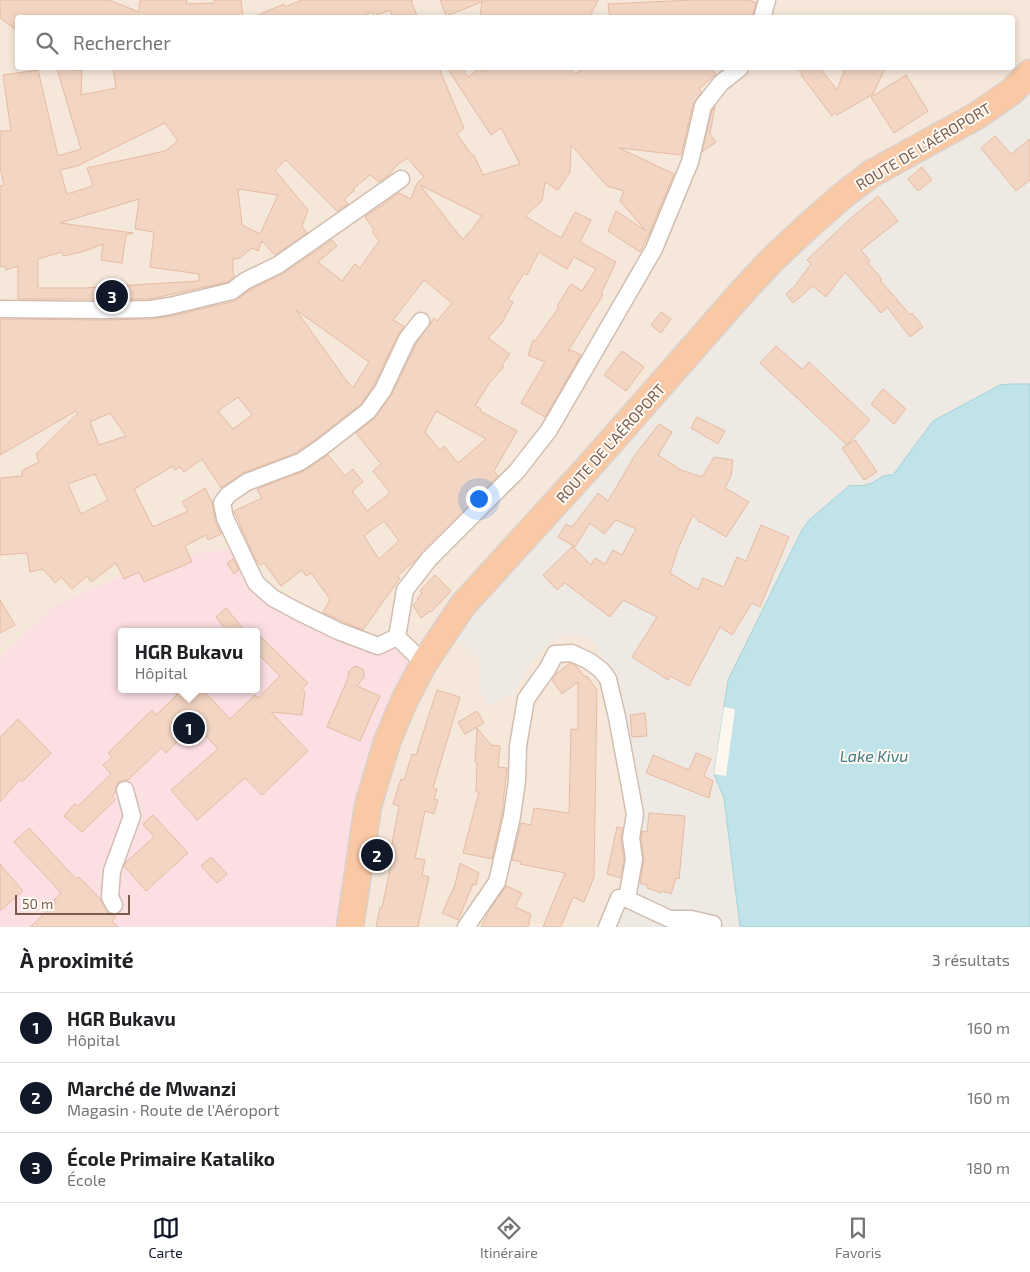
<!DOCTYPE html>
<html lang="fr">
<meta charset="utf-8">
<style>
:root{--surface:#fff;--page:#f2f2f2;--text:#202124;--muted:#757577;--line:#e0e0e0;--accent:#111827}
body{margin:0;font-family:"Exo 2",sans-serif;background:var(--page);color:var(--text)}
.scale{position:absolute;left:15px;bottom:12px;width:115px;box-sizing:border-box;padding-left:5px;border:2px solid #7a5c4d;border-top:0;font-size:14px;line-height:18px;white-space:nowrap;color:#7a5c4d;-webkit-text-stroke:4px #fffaf3;paint-order:stroke}
.you{position:absolute;left:478px;top:498px;width:18px;height:18px;margin:-12px;border:4px solid #fff;border-radius:50%;background:#1a73e8;box-shadow:0 0 0 8px #1a73e833}
.badge{display:grid;place-items:center;width:32px;height:32px;border-radius:50%;background:var(--accent);color:#fff;font-size:16px;font-weight:700}
.pin{position:absolute;translate:-50% -50%;border:2px solid #fff;box-shadow:0 1px 5px #0006}
.popup{position:absolute;left:118px;top:628px;width:142px;height:65px;box-sizing:border-box;display:grid;place-content:center;border-radius:5px;background:var(--surface);filter:drop-shadow(0 1px 4px #0005);font-size:16px;white-space:nowrap;color:var(--muted)}
.popup b{font-size:19px;color:var(--text)}
.popup::after{content:'';position:absolute;left:50%;top:100%;margin-left:-10px;border:10px solid transparent;border-top-color:var(--surface)}
.list{margin:0;padding:0;list-style:none}
h2{display:flex;justify-content:space-between;align-items:center;height:65px;margin:0;padding:0 20px;font-size:21px}
h2 small{font-size:16px;font-weight:400;color:var(--muted)}
.list li{display:grid;grid-template-columns:32px 1fr auto;gap:15px;align-items:center;box-sizing:border-box;height:70px;padding:0 20px;border-top:1px solid var(--line)}
.list b{display:block;font-size:19px;white-space:nowrap}
.list p{margin:0;font-size:16px;white-space:nowrap;color:var(--muted)}
.list em{font-size:16px;font-style:normal;color:var(--muted)}
.icon{flex:none;width:28px;height:28px;fill:none;stroke:currentColor;stroke-width:2;stroke-linecap:round;stroke-linejoin:round}
.map{position:relative;flex:none;width:1030px;height:927px;overflow:hidden}
.search{position:absolute;background:var(--surface);box-shadow:0 2px 8px #0003;left:15px;right:15px;top:15px;height:55px;display:flex;align-items:center;gap:12px;box-sizing:border-box;padding:0 18px;border-radius:5px;color:var(--muted);font-size:19px}
.sheet{height:275px;background:var(--surface)}
nav{display:flex;justify-content:space-around;align-items:center;box-sizing:border-box;height:70px;border-top:1px solid var(--line);background:var(--surface);font-size:14px;color:var(--muted)}
nav a{display:grid;justify-items:center;gap:2px}
nav .on{color:var(--accent)}
.map>svg:first-child{display:block}
.residential{fill:#f5e8da;fill-rule:evenodd}
.industrial{fill:#efe9e4}
.medical{fill:#fbdfe3;fill-rule:evenodd}
.water{fill:#bfe3e8;stroke:#a5d3da}
.pier{fill:#fdf6ec}
.building{fill:#f3d5c3;stroke:#e6bba3;fill-rule:evenodd}
.lines{fill:none;stroke-linecap:round;stroke-linejoin:round}
.minor-casing{stroke:#d1beb0;stroke-width:19}
.trunk-casing{stroke:#dad1cd;stroke-width:29}
.minor{stroke:#fff;stroke-width:16}
.trunk{stroke:#f9c8a4;stroke-width:26}
.labels{text-anchor:middle;dominant-baseline:central;stroke-width:4;stroke-linejoin:round;paint-order:stroke}
.street-label{font-size:15px;fill:#7a5c4d;stroke:#fffaf3}
.water-label{font-size:16px;font-style:italic;fill:#437c86;stroke:#fffaf3}
</style>
<div class="map">
<svg width="1030" height="927" viewBox="0 0 1030 927">
<rect width="100%" height="100%" fill="#fdf6ec"/>
<path class="residential" d="M 0,0 L 1030,0 L 1030,60 L 438,621 L 480,660 L 479,690 L 513,694 L 532,661 L 553,640 L 567,635 L 580,635 L 587,637 L 598,646 L 636,839 L 628,907 L 614,927 L 0,927 ZM 18,18 L 1012,18 L 1012,68 L 18,68 ZM 121,632 L 256,632 L 256,689 L 121,689 Z"/>
<path class="industrial" d="M 1030,60 L 1030,384 L 1010,384 L 893,475 L 880,476 L 868,485 L 860,486 L 854,484 L 728,680 L 714,774 L 724,798 L 740,927 L 614,927 L 628,907 L 636,839 L 598,646 L 587,637 L 580,635 L 567,635 L 554,640 L 532,661 L 513,694 L 492,705 L 486,702 L 479,690 L 480,660 L 438,620 L 837,186 L 998,91 Z"/>
<path class="medical" d="M 238,547 L 256,583 L 378,646 L 397,637 L 413,653 L 392,691 L 364,766 L 350,872 L 346,927 L 0,927 L 0,658 L 54,606 L 159,560 ZM 121,632 L 256,632 L 256,689 L 121,689 Z"/>
<path class="water" d="M 1010,384 L 1030,384 L 1030,927 L 740,927 L 724,798 L 714,774 L 724,707 L 728,680 L 802,530 L 809,520 L 849,486 C 855,484 859,487 866,485 C 878,482 878,474 893,475 L 933,421 L 1000,385 Z"/>
<path class="pier" d="M 724,707 L 735,709 L 726,776 L 714,774 Z"/>
<g class="building">
<path d="M 0,0 L 109,0 L 139,12 L 140,0 L 187,0 L 186,4 L 214,3 L 214,0 L 241,0 L 243,18 L 18,18 L 18,31 L 0,18 Z"/>
<path d="M 302,0 L 413,0 L 411,1 L 418,18 L 393,18 L 390,10 L 374,16 L 372,12 L 359,18 L 251,18 L 284,4 L 285,7 Z"/>
<path d="M 440,0 L 598,0 L 589,18 L 480,18 L 482,2 L 446,16 Z"/>
<path d="M 692,0 L 749,0 L 756,3 L 752,18 L 610,18 L 608,4 Z"/>
<path d="M 113,68 L 439,68 L 464,128 L 457,134 L 472,155 L 474,155 L 483,175 L 520,164 L 501,128 L 491,135 L 447,68 L 462,68 L 468,77 L 480,68 L 485,72 L 492,68 L 569,68 L 574,74 L 586,68 L 711,68 L 716,74 L 699,89 L 702,92 L 693,104 L 681,155 L 619,148 L 674,174 L 649,234 L 640,252 L 608,231 L 616,211 L 646,231 L 620,201 L 624,191 L 607,186 L 571,145 L 570,172 L 558,190 L 545,182 L 542,201 L 525,216 L 561,238 L 575,212 L 591,220 L 580,242 L 616,262 L 601,294 L 603,295 L 568,351 L 571,350 L 581,355 L 545,417 L 521,403 L 545,362 L 528,355 L 533,340 L 535,341 L 559,307 L 557,306 L 571,284 L 582,291 L 596,269 L 574,257 L 567,269 L 539,252 L 527,275 L 524,273 L 508,299 L 513,302 L 502,323 L 488,338 L 510,354 L 502,365 L 504,367 L 490,382 L 475,406 L 481,409 L 480,411 L 517,431 L 494,471 L 498,476 L 417,559 L 397,576 L 400,578 L 363,630 L 323,613 L 330,599 L 311,573 L 306,576 L 302,570 L 281,586 L 264,563 L 260,565 L 255,559 L 234,511 L 262,498 L 257,489 L 304,471 L 328,455 L 345,476 L 353,469 L 363,482 L 352,491 L 367,511 L 390,493 L 373,471 L 381,464 L 356,433 L 376,417 L 392,394 L 416,344 L 434,318 L 437,321 L 452,303 L 424,280 L 393,320 L 404,326 L 398,335 L 374,385 L 361,404 L 316,439 L 295,453 L 243,473 L 221,488 L 202,459 L 184,472 L 180,467 L 175,470 L 173,466 L 134,489 L 153,527 L 188,511 L 182,502 L 205,488 L 212,502 L 215,520 L 221,534 L 208,540 L 206,535 L 185,546 L 192,562 L 144,582 L 139,572 L 124,579 L 116,563 L 91,582 L 87,576 L 72,589 L 61,577 L 55,583 L 43,569 L 30,572 L 27,553 L 0,555 L 0,478 L 23,476 L 21,471 L 39,462 L 36,454 L 78,413 L 76,411 L 0,455 L 0,319 L 104,320 L 151,319 L 172,316 L 235,301 L 250,290 L 284,273 L 332,240 L 337,246 L 318,262 L 342,281 L 355,264 L 360,268 L 379,241 L 372,232 L 374,230 L 365,217 L 399,193 L 411,199 L 417,183 L 424,177 L 407,158 L 397,165 L 389,175 L 379,182 L 370,175 L 353,189 L 355,190 L 344,199 L 348,204 L 337,211 L 286,160 L 275,170 L 308,210 L 302,226 L 307,233 L 275,255 L 262,241 L 258,251 L 252,248 L 240,258 L 233,259 L 233,274 L 235,276 L 228,282 L 150,299 L 18,299 L 18,266 L 6,270 L 5,266 L 0,267 L 0,186 L 4,185 L 0,167 L 0,131 L 11,131 L 3,75 L 38,70 L 58,156 L 81,149 L 57,69 L 82,70 L 81,95 L 116,88 ZM 165,123 L 178,141 L 165,151 L 87,168 L 93,186 L 67,194 L 60,170 L 77,166 ZM 420,185 L 482,216 L 463,240 ZM 238,189 L 278,195 L 260,234 L 242,225 ZM 139,199 L 135,229 L 154,232 L 150,267 L 199,274 L 199,281 L 84,288 L 38,288 L 38,259 L 62,252 L 63,256 L 82,252 L 103,244 L 101,260 L 122,263 L 126,235 L 133,233 L 60,223 ZM 296,310 L 369,362 L 353,388 L 346,380 ZM 238,397 L 252,415 L 233,429 L 218,411 ZM 436,411 L 486,439 L 458,463 L 444,446 L 440,450 L 425,432 ZM 110,413 L 126,436 L 99,445 L 90,422 ZM 95,474 L 108,500 L 81,514 L 68,484 ZM 384,521 L 399,541 L 379,559 L 364,536 Z"/>
<path d="M 798,68 L 820,68 L 837,90 L 845,68 L 885,68 L 873,94 L 837,115 L 835,113 L 832,116 L 801,75 L 802,74 Z"/>
<path d="M 906,75 L 928,111 L 894,133 L 871,97 Z"/>
<path d="M 715,106 L 710,134 L 716,142 L 702,152 L 712,110 Z"/>
<path d="M 995,136 L 1011,154 L 1030,139 L 1030,180 L 1016,191 L 981,148 Z"/>
<path d="M 922,167 L 932,180 L 918,191 L 908,179 Z"/>
<path d="M 878,196 L 898,221 L 861,250 L 870,261 L 868,263 L 882,279 L 880,280 L 910,315 L 912,313 L 923,327 L 910,337 L 887,307 L 881,313 L 845,272 L 826,297 L 813,286 L 793,303 L 786,294 L 794,287 L 811,264 L 807,260 L 851,218 Z"/>
<path d="M 661,312 L 671,319 L 661,333 L 651,325 Z"/>
<path d="M 776,346 L 802,369 L 809,362 L 870,420 L 847,445 L 760,363 Z"/>
<path d="M 622,351 L 644,367 L 626,391 L 604,375 Z"/>
<path d="M 883,389 L 906,409 L 894,424 L 871,404 Z"/>
<path d="M 697,417 L 725,431 L 718,444 L 691,428 Z"/>
<path d="M 659,424 L 672,432 L 658,455 L 681,470 L 702,477 L 714,457 L 733,460 L 731,476 L 725,488 L 749,502 L 726,537 L 701,522 L 700,523 L 693,515 L 678,549 L 670,573 L 698,590 L 703,578 L 724,587 L 737,557 L 746,561 L 761,525 L 789,537 L 760,607 L 752,603 L 732,635 L 720,627 L 689,686 L 670,676 L 668,680 L 632,657 L 657,617 L 623,600 L 610,617 L 565,583 L 557,590 L 543,575 L 573,546 L 558,537 L 566,524 L 572,527 L 598,493 L 608,501 L 635,455 ZM 616,520 L 636,529 L 622,555 L 613,550 L 605,564 L 595,558 L 591,565 L 573,547 L 575,547 L 590,523 L 604,534 Z"/>
<path d="M 855,440 L 877,472 L 864,480 L 842,448 Z"/>
<path d="M 233,559 L 239,570 L 234,574 L 227,563 Z"/>
<path d="M 435,575 L 451,591 L 431,612 L 430,611 L 421,618 L 413,605 L 419,600 L 417,599 L 422,593 L 420,591 Z"/>
<path d="M 0,600 L 15,625 L 0,633 Z"/>
<path d="M 226,608 L 246,632 L 228,632 L 216,617 Z"/>
<path d="M 256,632 L 308,683 L 302,689 L 305,692 L 302,715 L 271,712 L 308,751 L 262,795 L 245,778 L 197,820 L 171,790 L 218,749 L 195,724 L 166,753 L 161,748 L 128,780 L 123,780 L 118,783 L 116,787 L 115,793 L 112,796 L 115,800 L 82,832 L 64,816 L 75,803 L 78,806 L 111,774 L 103,765 L 112,757 L 108,753 L 152,710 L 156,715 L 177,695 L 172,689 L 202,689 L 230,719 L 255,695 L 258,698 L 280,676 L 256,652 Z"/>
<path d="M 570,663 L 576,666 L 585,677 L 587,676 L 597,690 L 594,877 L 584,902 L 573,897 L 561,927 L 543,927 L 565,873 L 520,864 L 521,862 L 512,860 L 521,823 L 531,825 L 534,808 L 569,813 L 571,729 L 578,730 L 578,682 L 562,694 L 552,680 L 556,674 Z"/>
<path d="M 355,666 L 363,669 L 364,673 L 364,677 L 357,686 L 380,696 L 360,741 L 327,727 L 348,678 L 349,671 Z"/>
<path d="M 437,690 L 460,697 L 433,788 L 437,789 L 434,799 L 438,800 L 434,814 L 425,811 L 415,858 L 425,860 L 422,875 L 429,877 L 418,927 L 376,927 L 380,907 L 382,908 L 393,855 L 390,854 L 399,806 L 393,804 L 401,779 L 404,780 L 412,754 L 416,755 Z"/>
<path d="M 477,711 L 484,723 L 465,734 L 458,722 Z"/>
<path d="M 645,713 L 647,736 L 632,737 L 630,715 Z"/>
<path d="M 18,719 L 51,753 L 22,782 L 20,779 L 0,802 L 0,737 Z"/>
<path d="M 477,728 L 491,745 L 500,746 L 498,767 L 507,768 L 502,814 L 492,859 L 463,853 L 479,792 L 476,792 L 477,762 L 475,762 Z"/>
<path d="M 696,753 L 711,759 L 704,776 L 713,781 L 709,798 L 646,773 L 653,755 L 689,770 Z"/>
<path d="M 649,813 L 685,816 L 679,879 L 676,878 L 671,894 L 662,891 L 661,893 L 647,888 L 648,886 L 640,883 L 644,860 L 641,838 L 642,831 L 647,832 Z"/>
<path d="M 153,815 L 188,853 L 146,891 L 124,866 L 126,862 L 154,837 L 143,824 Z"/>
<path d="M 617,827 L 623,828 L 621,839 L 624,859 L 621,878 L 607,874 Z"/>
<path d="M 29,828 L 76,879 L 79,877 L 101,900 L 108,913 L 116,917 L 112,921 L 118,927 L 30,927 L 56,903 L 54,900 L 61,893 L 14,842 Z"/>
<path d="M 211,857 L 227,874 L 217,883 L 201,866 Z"/>
<path d="M 460,863 L 479,873 L 476,885 L 473,884 L 458,920 L 442,913 L 455,885 Z"/>
<path d="M 0,864 L 23,891 L 0,911 Z"/>
<path d="M 506,886 L 522,893 L 515,907 L 531,914 L 528,927 L 481,927 L 489,911 Z"/>
</g>
<g class="lines">
<defs>
<g id="minor">
<path d="M 762,18 L 767,0"/>
<path d="M 0,309 L 104,310 L 151,309 L 170,306 L 232,291 L 245,281 L 278,265 L 401,179"/>
<path d="M 397,637 L 378,646 L 338,631 L 297,611 L 273,598 L 256,583 L 225,518 L 222,503 L 228,495 L 247,482 L 300,462 L 322,447 L 368,411 L 383,390 L 407,339 L 421,321"/>
<path d="M 424,663 L 397,637 L 405,590 L 429,559 L 517,471 L 549,430 L 654,249 L 690,162 L 703,106 L 721,83 L 740,68"/>
<path d="M 114,905 L 110,897 L 112,871 L 132,816 L 125,790"/>
<path d="M 466,927 L 497,882 L 512,816 L 517,781 L 518,746 L 526,699 L 548,668 L 555,654 L 572,653 L 589,661 L 601,670 L 608,679 L 617,717 L 635,814 L 631,838 L 634,859 L 627,899 L 670,919 L 691,919 L 713,924"/>
<path d="M 607,927 L 619,898 L 627,899"/>
</g>
<path id="trunk" d="M 350,927 L 368,806 L 387,742 L 404,701 L 424,663 L 463,605 L 594,461 L 743,291 L 771,261 L 806,228 L 841,197 L 871,174 L 978,115 L 1011,92 L 1030,73"/>
</defs>
<use href="#minor" class="minor-casing"/>
<use href="#trunk" class="trunk-casing"/>
<use href="#minor" class="minor"/>
<use href="#trunk" class="trunk"/>
</g>
<g class="labels">
<g class="street-label">
<text transform="translate(923 146) rotate(-31)">ROUTE DE L'AÉROPORT</text>
<text transform="translate(610 443) rotate(-48)">ROUTE DE L'AÉROPORT</text>
</g>
<g class="water-label">
<text x="874" y="755">Lake Kivu</text>
</g>
</g>
</svg>
<div class="scale">50 m</div>
<div class="you"></div>
<div class="pin badge" style="left:189px;top:728px">1</div>
<div class="popup"><b>HGR Bukavu</b>Hôpital</div>
<div class="pin badge" style="left:377px;top:855px">2</div>
<div class="pin badge" style="left:112px;top:296px">3</div>
<div class="search"><svg class="icon" aria-label="search" viewBox="0 0 24 24"><circle cx="10" cy="10" r="6"/><path d="M15 15l6 6"/></svg>Rechercher</div>
</div>
<section class="sheet">
<h2>À proximité<small>3 résultats</small></h2>
<ul class="list">
<li><span class="badge">1</span><div><b>HGR Bukavu</b><p>Hôpital</p></div><em>160 m</em></li>
<li><span class="badge">2</span><div><b>Marché de Mwanzi</b><p>Magasin · Route de l'Aéroport</p></div><em>160 m</em></li>
<li><span class="badge">3</span><div><b>École Primaire Kataliko</b><p>École</p></div><em>180 m</em></li>
</ul>
</section>
<nav>
<a class="on"><svg class="icon" aria-label="map" viewBox="0 0 24 24"><path d="M3 6l6-2 6 2 6-2v14l-6 2-6-2-6 2zM9 4v14M15 6v14"/></svg>Carte</a>
<a><svg class="icon" aria-label="directions" viewBox="0 0 24 24"><path d="M12 3l9 9-9 9-9-9zM9 14v-3h6M13 9l2 2-2 2"/></svg>Itinéraire</a>
<a><svg class="icon" aria-label="saved" viewBox="0 0 24 24"><path d="M7 4h10v16l-5-4-5 4z"/></svg>Favoris</a>
</nav>
